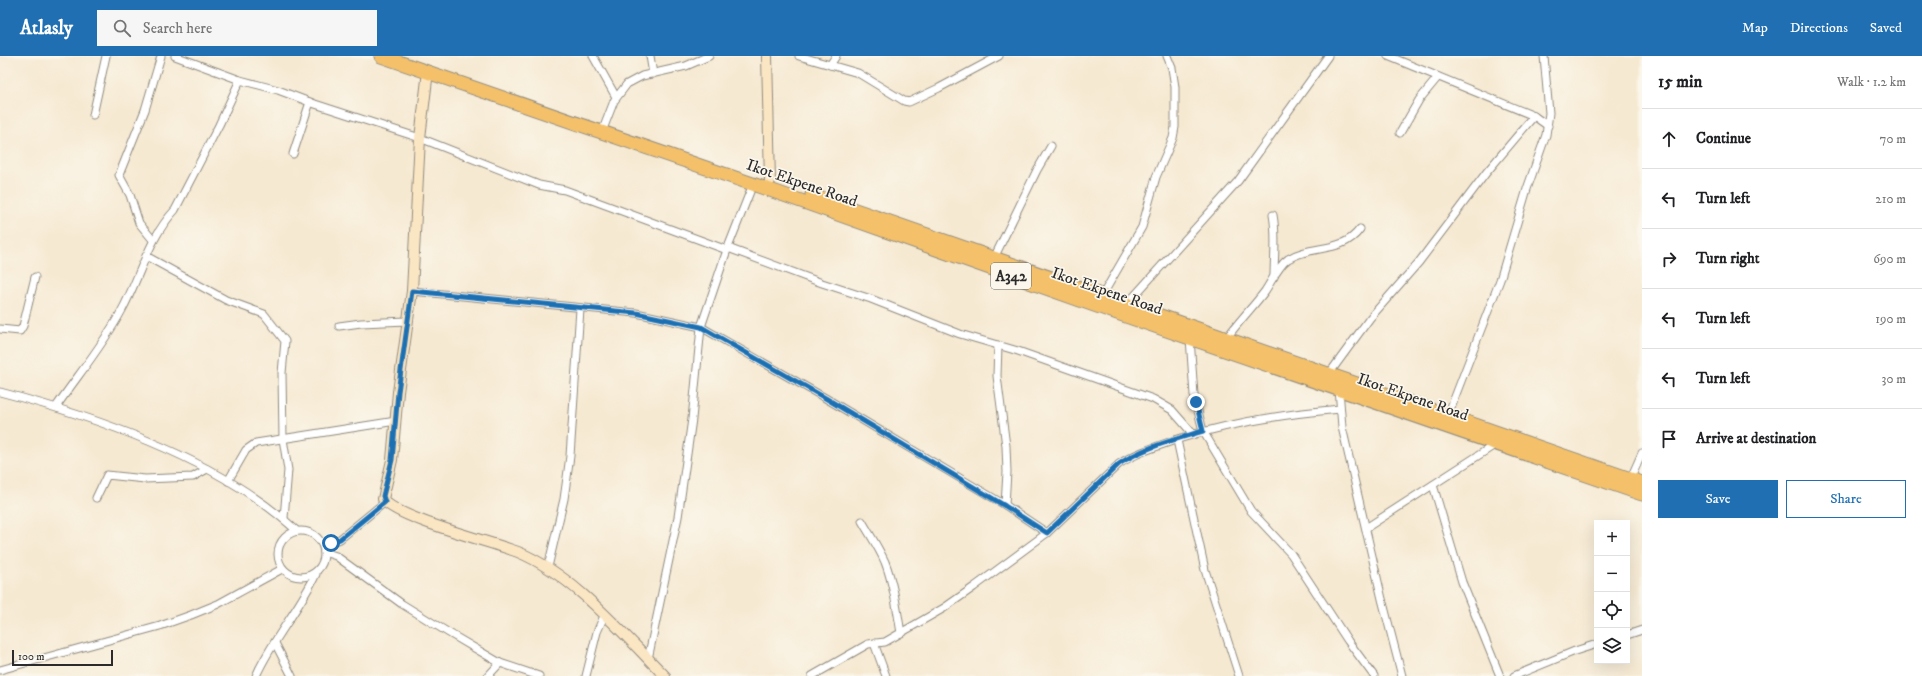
<!DOCTYPE html>
<meta charset="utf-8">
<style>
:root{--surface:#fff;--page:#f6f6f6;--text:#202124;--muted:#757577;--line:#e0e0e0;--accent:#1f6fb2}
body{margin:0;font-family:"IM FELL DW Pica",serif;background:var(--page);color:var(--text)}
.controls{position:absolute;right:12px;bottom:12px;display:grid;overflow:hidden;border-radius:0px;box-shadow:0 4px 16px #0002}
.controls button{width:36px;height:36px;display:grid;place-items:center;padding:0;border:0;border-bottom:1px solid var(--line);background:var(--surface);color:var(--text);font:20px sans-serif}
.scale{position:absolute;left:12px;bottom:10px;width:101px;box-sizing:border-box;padding-left:4px;border:2px solid #2b2b2b;border-top:0;font-size:11px;line-height:14px;white-space:nowrap;color:#2b2b2b;-webkit-text-stroke:3px #fbf7ec;paint-order:stroke}
.stop{position:absolute;width:12px;height:12px;margin:-9px;border:3px solid #1f6fb2;border-radius:50%;background:#fff}
.stop.end{background:#1f6fb2;border-color:#fff;box-shadow:0 1px 4px #0008}
.list{margin:0;padding:0;list-style:none}
h2{display:flex;justify-content:space-between;align-items:center;height:52px;margin:0;padding:0 16px;font-size:17px}
h2 small{font-size:13px;font-weight:400;color:var(--muted)}
.list li{display:grid;grid-template-columns:26px 1fr auto;gap:12px;align-items:center;box-sizing:border-box;height:60px;padding:0 16px;border-top:1px solid var(--line)}
.list b{display:block;font-size:15px;white-space:nowrap}
.list em{font-size:13px;font-style:normal;color:var(--muted)}
.actions{display:flex;gap:8px;padding:12px 16px}
.actions a{flex:1;padding:9px 0;border:1px solid var(--accent);border-radius:0px;text-align:center;font-size:14px;color:var(--accent)}
.actions .main{background:var(--accent);color:#fff}
.icon{flex:none;width:22px;height:22px;fill:none;stroke:currentColor;stroke-width:2;stroke-linecap:round;stroke-linejoin:round}
.map{position:relative;flex:none;width:1642px;height:620px;overflow:hidden}
header{display:flex;align-items:center;gap:24px;box-sizing:border-box;height:56px;padding:0 20px;background:var(--accent);color:#fff}
header strong{font-size:19px}
nav{display:flex;gap:22px;margin-inline-start:auto;font-size:14px}
.search{width:280px;height:36px;background:var(--page);display:flex;align-items:center;gap:10px;box-sizing:border-box;padding:0 14px;border-radius:0px;color:var(--muted);font-size:15px}
main{display:flex}
aside{flex:1;background:var(--surface)}
.map>svg:first-child{display:block}
.lines{fill:none;stroke-linecap:round;stroke-linejoin:round}
.street-casing{stroke:#908a7e;stroke-width:9}
.secondary-casing{stroke:#908a7e;stroke-width:12}
.highway-casing{stroke:#908a7e;stroke-width:15}
.street{stroke:#fff;stroke-width:7}
.secondary{stroke:#fbe6c4;stroke-width:10}
.highway{stroke:#f4c16b;stroke-width:13}
.route{stroke:#1f6fb2;stroke-width:5}
.labels{text-anchor:middle;dominant-baseline:central;stroke-width:3.5;stroke-linejoin:round;paint-order:stroke}
.shield{fill:#fbf7ec;stroke:#696865;stroke-width:1}
.shield-label{font-size:15px;font-weight:bold;fill:#2b2b2b}
.street-label{font-size:16px;fill:#2b2b2b;stroke:#fbf7ec}
</style>
<header>
<strong>Atlasly</strong>
<div class="search"><svg class="icon" aria-label="search" viewBox="0 0 24 24"><circle cx="10" cy="10" r="6"/><path d="M15 15l6 6"/></svg>Search here</div>
<nav><a>Map</a><a>Directions</a><a>Saved</a></nav>
</header>
<main>
<div class="map">
<svg width="1642" height="620" viewBox="0 0 1642 620">
<rect width="100%" height="100%" fill="#fbf7ec"/>
<filter id="ink" filterUnits="userSpaceOnUse"><feTurbulence type="fractalNoise" baseFrequency=".025" numOctaves="2"/><feDisplacementMap in="SourceGraphic" scale="8" xChannelSelector="R" yChannelSelector="G"/><feConvolveMatrix kernelMatrix="1 2 1 2 8 2 1 2 1" color-interpolation-filters="sRGB"/></filter>
<filter id="wash" filterUnits="userSpaceOnUse"><feTurbulence type="fractalNoise" baseFrequency=".012" numOctaves="4" result="noise"/><feDisplacementMap in="SourceGraphic" scale="16" xChannelSelector="R" yChannelSelector="G"/><feGaussianBlur stdDeviation="0.9" result="paint"/><feColorMatrix in="noise" values="0 0 0 0 0 0 0 0 0 0 0 0 0 0 0 0 0 1.4 0 .05"/><feComposite in="paint" operator="in"/></filter>
<g filter="url(#wash)">
<rect width="100%" height="100%" fill="#f6e9d2"/>
</g>
<g filter="url(#ink)">
<g class="lines">
<defs>
<g id="street">
<path d="M 175,0 L 240,24 L 278,34 L 315,48 L 420,82 L 539,129 L 565,134 L 727,194"/>
<path d="M 593,0 L 616,41"/>
<path d="M 650,0 L 653,18"/>
<path d="M 799,0 L 858,17 L 904,45 L 909,46 L 939,32 L 999,0"/>
<path d="M 1388,0 L 1534,60 L 1548,70"/>
<path d="M 830,9 L 836,0"/>
<path d="M 93,59 L 106,0"/>
<path d="M 602,76 L 614,45 L 627,28 L 642,20 L 686,10 L 709,0"/>
<path d="M 1400,77 L 1419,44 L 1438,21"/>
<path d="M 293,98 L 310,46"/>
<path d="M 1273,159 C 1277,180 1274,200 1274,221"/>
<path d="M 153,184 L 139,167 L 130,139 L 119,119 L 145,54 L 161,0"/>
<path d="M 728,192 L 822,227 L 871,243 L 960,278 L 1018,295 L 1153,343 L 1172,354 L 1193,378"/>
<path d="M 146,200 L 226,244 L 264,258 L 285,285 L 282,317 L 283,383 L 288,414 L 284,462"/>
<path d="M 994,202 L 1037,114 L 1051,90"/>
<path d="M 412,235 L 636,257 L 701,271 L 827,343 L 1005,449 L 1047,477"/>
<path d="M 1102,240 L 1142,171 L 1156,121 L 1173,82 L 1175,71 L 1175,31 L 1172,12 L 1167,0"/>
<path d="M 1127,248 L 1238,125 L 1328,0"/>
<path d="M 339,270 L 361,267 L 407,265"/>
<path d="M 0,273 L 20,275 L 23,270 L 35,221"/>
<path d="M 1190,282 L 1194,339 L 1203,375 L 1251,455 L 1291,498 L 1348,585 L 1374,620"/>
<path d="M 1226,283 C 1238,266 1253,251 1265,235 C 1272,225 1278,210 1288,203 C 1312,188 1342,198 1360,173"/>
<path d="M 998,289 L 997,320 L 1006,390 L 1007,416 L 1005,449"/>
<path d="M 1329,318 L 1370,262 L 1419,206 L 1486,117 L 1534,60"/>
<path d="M 1339,333 L 1342,371 L 1382,543 L 1402,620"/>
<path d="M 0,336 C 100,362 220,404 297,475"/>
<path d="M 56,351 C 78,319 104,288 122,254 C 140,221 148,183 175,154 L 219,69 L 240,24"/>
<path d="M 1448,359 L 1500,224 L 1527,133 L 1546,79 L 1549,57 L 1544,0"/>
<path d="M 1177,384 L 1205,514 L 1239,620"/>
<path d="M 1630,424 L 1642,397"/>
<path d="M 228,425 L 246,394 L 256,387 L 396,365"/>
<path d="M 1433,429 L 1462,526 L 1500,620"/>
<path d="M 96,442 L 107,419 L 145,423 L 193,421 L 207,413"/>
<path d="M 862,465 C 870,479 879,492 885,506 C 894,529 897,554 901,577"/>
<path d="M 1366,472 L 1496,388"/>
<circle cx="301" cy="498" r="23"/>
<path d="M 323,490 L 340,483 L 385,446"/>
<path d="M 324,496 L 336,500 L 402,548 L 449,577 L 500,607 L 539,620"/>
<path d="M 548,511 L 564,443 L 570,400 L 580,253"/>
<path d="M 1627,579 L 1642,574"/>
<path d="M 275,587 L 292,620"/>
<path d="M 874,587 L 886,620"/>
<path d="M 648,603 L 678,461 L 692,363 L 701,271 L 727,194 L 753,128"/>
<path d="M 0,614 L 160,570 L 191,559 L 218,548 L 282,513"/>
<path d="M 256,620 C 272,584 299,554 316,518"/>
<path d="M 488,620 L 500,607"/>
<path d="M 586,620 L 597,576 L 604,560"/>
<path d="M 812,620 L 868,588 L 885,586 L 944,552 L 974,531 L 1047,477 L 1119,408 C 1136,397 1155,391 1175,384 C 1228,367 1284,358 1340,353"/>
<path d="M 1514,620 L 1575,595 L 1597,588"/>
</g>
<g id="secondary">
<path d="M 767,0 L 770,125"/>
<path d="M 428,15 L 420,82 L 412,235 L 398,336 L 392,404 L 383,443 C 395,462 492,486 518,496 C 574,519 622,577 665,620"/>
</g>
<g id="highway">
<path d="M 381,0 L 770,134 L 1097,250 L 1642,438"/>
<path d="M 812,139 L 1642,427"/>
</g>
</defs>
<use href="#street" class="street-casing"/>
<use href="#secondary" class="secondary-casing"/>
<use href="#highway" class="highway-casing"/>
<use href="#street" class="street"/>
<use href="#secondary" class="secondary"/>
<use href="#highway" class="highway"/>
</g>
</g>
<g class="lines" filter="url(#ink)">
<path class="route" d="M 331,487 L 340,483 L 385,446 L 383,440 L 392,404 L 398,336 L 412,235 L 636,257 L 701,271 L 827,343 L 1005,450 L 1047,477 L 1119,408 C 1144,391 1174,384 1203,375 L 1196,346"/>
</g>
<g class="labels">
<rect class="shield" x="991" y="207" width="40" height="26" rx="3"/>
<g class="shield-label">
<text x="1011" y="220">A342</text>
</g>
<g class="street-label">
<text transform="translate(802 127) rotate(19)">Ikot Ekpene Road</text>
<text transform="translate(1107 235) rotate(19)">Ikot Ekpene Road</text>
<text transform="translate(1413 341) rotate(19)">Ikot Ekpene Road</text>
</g>
</g>
</svg>
<div class="controls">
<button>+</button>
<button>−</button>
<button><svg class="icon" aria-label="locate" viewBox="0 0 24 24"><circle cx="12" cy="12" r="6"/><path d="M12 2v4M12 18v4M2 12h4M18 12h4"/></svg></button>
<button><svg class="icon" aria-label="layers" viewBox="0 0 24 24"><path d="M12 4l9 5-9 5-9-5zM3 14l9 5 9-5"/></svg></button>
</div>
<div class="scale">100 m</div>
<div class="stop" style="left:331px;top:487px"></div>
<div class="stop end" style="left:1196px;top:346px"></div>
</div>
<aside>
<h2>15 min<small>Walk · 1.2 km</small></h2>
<ul class="list">
<li><svg class="icon" aria-label="ahead" viewBox="0 0 24 24"><path d="M12 20V5M6 11l6-6 6 6"/></svg><div><b>Continue</b></div><em>70 m</em></li>
<li><svg class="icon" aria-label="left" viewBox="0 0 24 24"><path d="M17 20v-9H6M10 6l-5 5 5 5"/></svg><div><b>Turn left</b></div><em>210 m</em></li>
<li><svg class="icon" aria-label="right" viewBox="0 0 24 24"><path d="M7 20v-9h11M14 6l5 5-5 5"/></svg><div><b>Turn right</b></div><em>690 m</em></li>
<li><svg class="icon" aria-label="left" viewBox="0 0 24 24"><path d="M17 20v-9H6M10 6l-5 5 5 5"/></svg><div><b>Turn left</b></div><em>190 m</em></li>
<li><svg class="icon" aria-label="left" viewBox="0 0 24 24"><path d="M17 20v-9H6M10 6l-5 5 5 5"/></svg><div><b>Turn left</b></div><em>30 m</em></li>
<li><svg class="icon" aria-label="arrive" viewBox="0 0 24 24"><path d="M6 21V4h12l-3 4 3 4H6"/></svg><div><b>Arrive at destination</b></div></li>
</ul>
<div class="actions"><a class="main">Save</a><a>Share</a></div>
</aside>
</main>
